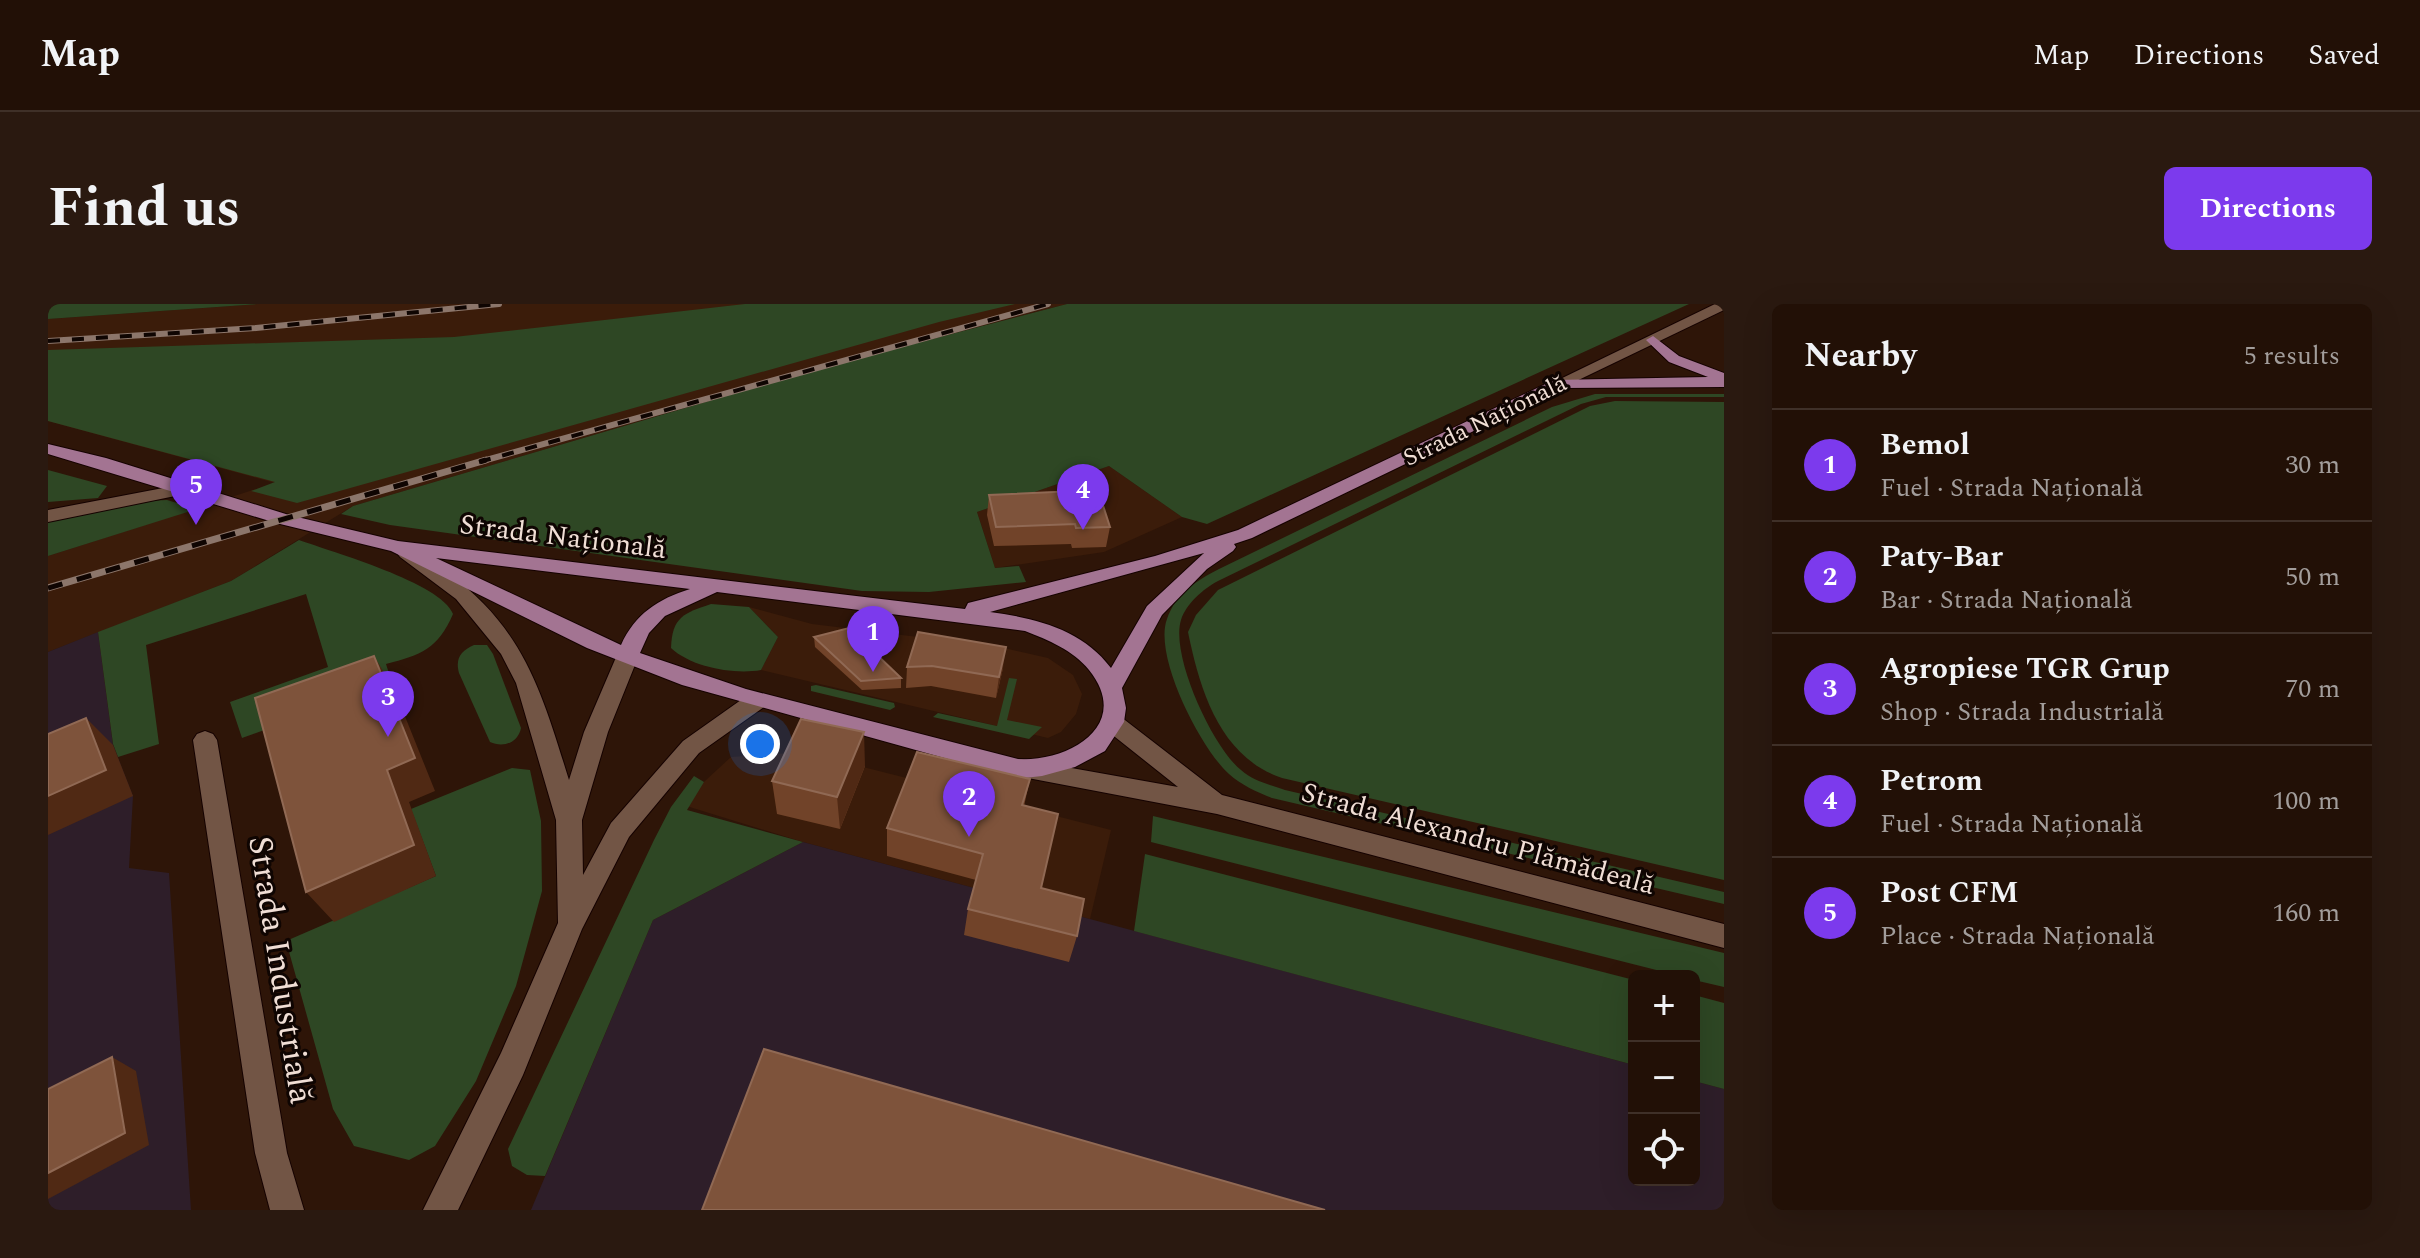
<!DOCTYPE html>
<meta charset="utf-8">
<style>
:root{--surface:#221006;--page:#2a1910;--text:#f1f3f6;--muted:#a29d9b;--line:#3f3028;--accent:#7c3aed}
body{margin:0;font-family:Spectral,serif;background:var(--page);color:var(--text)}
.controls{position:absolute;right:24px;bottom:24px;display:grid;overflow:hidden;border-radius:12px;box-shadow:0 8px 32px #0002}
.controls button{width:72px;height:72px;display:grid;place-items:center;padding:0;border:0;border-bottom:2px solid var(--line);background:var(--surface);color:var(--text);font:40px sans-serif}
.you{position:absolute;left:712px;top:440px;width:28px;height:28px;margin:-20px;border:6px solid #fff;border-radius:50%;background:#1a73e8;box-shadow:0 0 0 12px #1a73e833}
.badge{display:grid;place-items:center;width:52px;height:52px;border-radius:50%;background:var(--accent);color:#fff;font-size:26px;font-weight:700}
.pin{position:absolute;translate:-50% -66px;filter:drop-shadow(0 2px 4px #0008)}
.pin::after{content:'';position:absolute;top:42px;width:28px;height:24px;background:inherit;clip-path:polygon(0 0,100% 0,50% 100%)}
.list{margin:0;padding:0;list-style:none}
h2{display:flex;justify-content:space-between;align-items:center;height:104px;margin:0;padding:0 32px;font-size:34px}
h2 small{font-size:26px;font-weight:400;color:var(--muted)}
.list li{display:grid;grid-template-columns:52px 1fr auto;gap:24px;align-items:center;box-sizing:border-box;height:112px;padding:0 32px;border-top:2px solid var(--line)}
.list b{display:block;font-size:30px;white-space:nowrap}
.list p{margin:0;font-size:26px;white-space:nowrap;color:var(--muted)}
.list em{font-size:26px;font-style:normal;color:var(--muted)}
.icon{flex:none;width:44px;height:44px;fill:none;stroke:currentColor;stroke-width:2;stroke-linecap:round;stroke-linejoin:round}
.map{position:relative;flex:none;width:1676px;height:906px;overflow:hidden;border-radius:12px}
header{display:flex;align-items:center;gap:48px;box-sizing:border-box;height:112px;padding:0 40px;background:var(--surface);border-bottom:2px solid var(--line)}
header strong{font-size:38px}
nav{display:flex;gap:44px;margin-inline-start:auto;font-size:28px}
.intro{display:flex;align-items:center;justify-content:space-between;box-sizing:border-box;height:192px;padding:0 48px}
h1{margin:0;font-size:56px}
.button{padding:20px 36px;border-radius:12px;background:var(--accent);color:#fff;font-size:28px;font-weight:700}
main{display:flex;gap:48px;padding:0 48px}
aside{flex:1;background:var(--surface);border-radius:12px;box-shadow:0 8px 32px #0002}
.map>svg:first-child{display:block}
.built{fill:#3b1c0a}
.industrial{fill:#2e1e29}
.green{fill:#2e4724}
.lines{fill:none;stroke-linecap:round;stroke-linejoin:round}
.minor-casing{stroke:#150200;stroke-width:2}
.major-casing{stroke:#150200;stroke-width:2}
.minor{fill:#725545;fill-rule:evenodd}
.major{fill:#a37492;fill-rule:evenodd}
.rail-far1-casing{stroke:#8c766b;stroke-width:6}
.rail-casing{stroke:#8c766b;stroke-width:7}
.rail-far1{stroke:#0f0502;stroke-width:4;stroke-dasharray:12;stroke-linecap:butt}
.rail{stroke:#0f0502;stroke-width:5;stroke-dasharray:15;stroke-linecap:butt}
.wall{fill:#714329}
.shaded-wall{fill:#502914}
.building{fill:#7e533b;stroke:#906954;stroke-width:2}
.labels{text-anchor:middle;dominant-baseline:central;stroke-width:6;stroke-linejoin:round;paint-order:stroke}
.far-street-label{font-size:24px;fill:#f0ded5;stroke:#0f0502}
.street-label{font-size:28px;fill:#f0ded5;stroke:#0f0502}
.near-street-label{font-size:34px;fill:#f0ded5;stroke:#0f0502}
</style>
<header>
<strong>Map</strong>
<nav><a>Map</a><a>Directions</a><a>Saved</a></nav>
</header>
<div class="intro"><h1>Find us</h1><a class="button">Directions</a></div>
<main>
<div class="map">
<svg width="1676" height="906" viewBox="0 0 1676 906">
<rect width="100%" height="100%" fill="#2e1508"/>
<g class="built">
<path d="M 210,0 L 1019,0 L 769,65 L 305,202 L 183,277 L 0,348 L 0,252 L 227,179 L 0,117 L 0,15 Z"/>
<path d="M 1061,162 L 1134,213 L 1056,248 L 947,264 L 929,208 Z"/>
<path d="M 701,303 L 764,320 L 952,343 L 1000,354 L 1025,371 L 1034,390 L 1028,410 L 1013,428 L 1000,434 L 713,366 L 730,333 Z"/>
<path d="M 756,448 L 1063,526 L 1042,615 L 755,538 L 632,500 L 683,453 Z"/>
</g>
<g class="industrial">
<path d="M 50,328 L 65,441 L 85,492 L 81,564 L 121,569 L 143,906 L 0,906 L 0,348 Z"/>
<path d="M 755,538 L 1586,761 L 1586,876 L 1646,876 L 1646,777 L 1676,785 L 1676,906 L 483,906 L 605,616 Z"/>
</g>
<g class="green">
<path d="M 0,0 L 210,0 L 0,15 Z"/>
<path d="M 697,0 L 967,0 L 891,18 L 249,199 L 203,187 L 227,178 L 0,117 L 0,46 L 406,33 Z"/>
<path d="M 1019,0 L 1641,0 L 1159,220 L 1134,213 L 1061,162 L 929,208 L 947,264 L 971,262 L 978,278 L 881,288 L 814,287 L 342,221 L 293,210 L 305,202 L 769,65 Z"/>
<path d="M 1547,90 L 1676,90 L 1676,93 L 1558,93 L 1533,100 L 1170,277 C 1155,285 1138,300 1133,316 C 1122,351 1165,444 1193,466 C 1205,477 1223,481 1237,486 L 1676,588 L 1676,600 L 1224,494 C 1209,488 1193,481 1181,470 C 1153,445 1105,352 1119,315 C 1128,289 1148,277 1171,265 L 1504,103 Z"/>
<path d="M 1567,97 L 1676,98 L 1676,576 L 1234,474 C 1172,453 1152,387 1140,328 L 1148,311 L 1170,286 L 1542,102 Z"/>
<path d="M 0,166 L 59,182 L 50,194 L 0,198 Z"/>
<path d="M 119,196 L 149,205 L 0,252 L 0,218 L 96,197 Z"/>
<path d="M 251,236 C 284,248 394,279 405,310 C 390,345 373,351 338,360 L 346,385 L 233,428 L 230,421 L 194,434 L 182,398 L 280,363 L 258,290 L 98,341 L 111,440 L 70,453 L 65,440 L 50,328 L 183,277 Z"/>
<path d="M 663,300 L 701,303 L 730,333 L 713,366 C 686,371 643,363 623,344 C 624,313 636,309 663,300 Z"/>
<path d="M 426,341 L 439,341 L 445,350 L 473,424 C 470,439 455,444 442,438 L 411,369 C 407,354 413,347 426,341 Z"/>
<path d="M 961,374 L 969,375 L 959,416 L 994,423 L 981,435 L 885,413 L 890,409 L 949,422 Z"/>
<path d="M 768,381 L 846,399 L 847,403 L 842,406 L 763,387 L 763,382 Z"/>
<path d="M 464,464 L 482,466 L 493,517 L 494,587 L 468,682 L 428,777 L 387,842 L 361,856 L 306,842 L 285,805 L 238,637 L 388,572 L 363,505 Z"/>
<path d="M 646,472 L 656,478 L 639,506 L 755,538 L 605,616 L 497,872 L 479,871 L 464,862 L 460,845 L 606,536 L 623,503 Z"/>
<path d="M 1105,512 L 1676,649 L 1676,683 L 1646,676 L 1646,672 L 1632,672 L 1103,538 Z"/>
<path d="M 1097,550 L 1586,676 L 1586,761 L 1086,627 Z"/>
<path d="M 1646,691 L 1676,699 L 1676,785 L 1646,777 Z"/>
</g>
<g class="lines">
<defs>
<g id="minor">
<path d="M 1667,0 L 1676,0 L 1676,6 L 1518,82 L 1512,84 L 1504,79 Z"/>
<path d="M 136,180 L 145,185 L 142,189 L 0,218 L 0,206 Z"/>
<path d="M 359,243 C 374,247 388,260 400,269 C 477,325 494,390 521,476 L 536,428 L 569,351 L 572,346 L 588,346 L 591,351 L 560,428 L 534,516 L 535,571 L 563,519 L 635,437 L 700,391 L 708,389 L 716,391 L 719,397 L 716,403 L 651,449 L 581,533 L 534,625 L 475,771 L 410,906 L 375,906 L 453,749 L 510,619 L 508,516 L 468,379 L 453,350 L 408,295 L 352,253 L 349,249 L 352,245 Z"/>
<path d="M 1065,410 L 1073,413 L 1174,491 L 1676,620 L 1676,644 L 1169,510 L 964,471 L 961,464 L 964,457 L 973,455 L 1130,483 L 1057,425 L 1053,419 L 1057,413 Z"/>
<path d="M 157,427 L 165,430 L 169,436 L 239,849 L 256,906 L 222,906 L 207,849 L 145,436 L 149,430 Z"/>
</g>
<path id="major" d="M 1605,32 L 1631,52 L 1676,69 L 1676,83 L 1515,84 L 1204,234 L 1186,240 L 1188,243 L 1185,247 L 1159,265 L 1114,311 L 1074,384 L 1078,404 L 1076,418 L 1057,447 L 1027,463 L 994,472 L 976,474 L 954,470 L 634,381 L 539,344 L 343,247 L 228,219 L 0,150 L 0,140 L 58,154 L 241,211 L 350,237 L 917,305 L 920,299 L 1107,252 L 1190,226 L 1506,76 L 1660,73 L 1621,58 L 1598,36 ZM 1156,249 L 1099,302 L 1063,364 C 1034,325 987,314 942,308 ZM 388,254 L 642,285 C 610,295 587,310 573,341 ZM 669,288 L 977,327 C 1000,336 1025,346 1041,366 C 1085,421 1021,458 970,455 L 698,385 L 592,349 L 601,329 L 617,312 Z"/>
</defs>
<use href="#minor" class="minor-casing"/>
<use href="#major" class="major-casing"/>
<use href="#minor" class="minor"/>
<use href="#major" class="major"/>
<defs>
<g id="rail-far1">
<path d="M 0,37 L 208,24 L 451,0"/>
<path d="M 431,158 L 1000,0"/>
</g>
<path id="rail" d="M 0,284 L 438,156"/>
</defs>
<use href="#rail-far1" class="rail-far1-casing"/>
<use href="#rail" class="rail-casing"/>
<use href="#rail-far1" class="rail-far1"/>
<use href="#rail" class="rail"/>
</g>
<g class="wall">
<path d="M 941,191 L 1062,223 L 1058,243 L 1024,244 L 1023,240 L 946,242 L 939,211 Z"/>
<path d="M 870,328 L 955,364 L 948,394 L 883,382 L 858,384 L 859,363 Z"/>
<path d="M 766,333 L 853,374 L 853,384 L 814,386 L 767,343 Z"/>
<path d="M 817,462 L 792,525 L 729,510 L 724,477 Z"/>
<path d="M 982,475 L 976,502 L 993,584 L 1029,632 L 1021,658 L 916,631 L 920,605 L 928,576 L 839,552 L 839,524 Z"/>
</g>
<g class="shaded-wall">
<path d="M 958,343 L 955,364 L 948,394 L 951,373 Z"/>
<path d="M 326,352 L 346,385 L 387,487 L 361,498 L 388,572 L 286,618 L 258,588 L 339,466 Z"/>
<path d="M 38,414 L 65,441 L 85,492 L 0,531 L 0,492 Z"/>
<path d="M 816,428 L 817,462 L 792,525 L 789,493 Z"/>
<path d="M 64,753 L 88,767 L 101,841 L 0,895 L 0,869 Z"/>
</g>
<g class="building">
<path d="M 1050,186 L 1062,223 L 1028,224 L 1027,220 L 948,223 L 941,191 Z"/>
<path d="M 801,324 L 853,374 L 813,377 L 766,333 Z"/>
<path d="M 870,328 L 958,343 L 951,373 L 884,362 L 859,363 Z"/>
<path d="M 326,352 L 367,454 L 339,466 L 366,541 L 258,588 L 207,394 Z"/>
<path d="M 38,414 L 58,466 L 0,492 L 0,430 Z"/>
<path d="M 753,415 L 816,428 L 789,493 L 724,477 Z"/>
<path d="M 869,448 L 982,475 L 974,501 L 1010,510 L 993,584 L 1036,595 L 1029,632 L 920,605 L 935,550 L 839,524 Z"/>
<path d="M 716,745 L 1277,906 L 654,906 Z"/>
<path d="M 64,753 L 77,829 L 0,869 L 0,785 Z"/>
</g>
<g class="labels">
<g class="far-street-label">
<text transform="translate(1437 117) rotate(-26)">Strada Națională</text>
</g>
<g class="street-label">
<text transform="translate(515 233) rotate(7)">Strada Națională</text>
<text transform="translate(1430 535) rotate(15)">Strada Alexandru Plămădeală</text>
</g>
<g class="near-street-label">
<text transform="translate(232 666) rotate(81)">Strada Industrială</text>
</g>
</g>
</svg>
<div class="controls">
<button>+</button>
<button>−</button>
<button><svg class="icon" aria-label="locate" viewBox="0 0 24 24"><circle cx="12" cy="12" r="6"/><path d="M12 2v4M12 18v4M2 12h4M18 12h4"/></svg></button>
</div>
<div class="you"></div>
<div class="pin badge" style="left:825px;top:368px">1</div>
<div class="pin badge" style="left:921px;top:533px">2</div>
<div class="pin badge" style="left:340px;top:433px">3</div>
<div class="pin badge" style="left:1035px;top:226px">4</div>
<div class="pin badge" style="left:148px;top:221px">5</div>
</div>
<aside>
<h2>Nearby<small>5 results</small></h2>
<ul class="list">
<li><span class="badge">1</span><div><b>Bemol</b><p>Fuel · Strada Națională</p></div><em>30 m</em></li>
<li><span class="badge">2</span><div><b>Paty-Bar</b><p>Bar · Strada Națională</p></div><em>50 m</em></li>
<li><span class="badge">3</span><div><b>Agropiese TGR Grup</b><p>Shop · Strada Industrială</p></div><em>70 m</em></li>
<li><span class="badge">4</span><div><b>Petrom</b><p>Fuel · Strada Națională</p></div><em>100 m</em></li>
<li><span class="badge">5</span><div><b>Post CFM</b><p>Place · Strada Națională</p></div><em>160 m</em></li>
</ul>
</aside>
</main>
